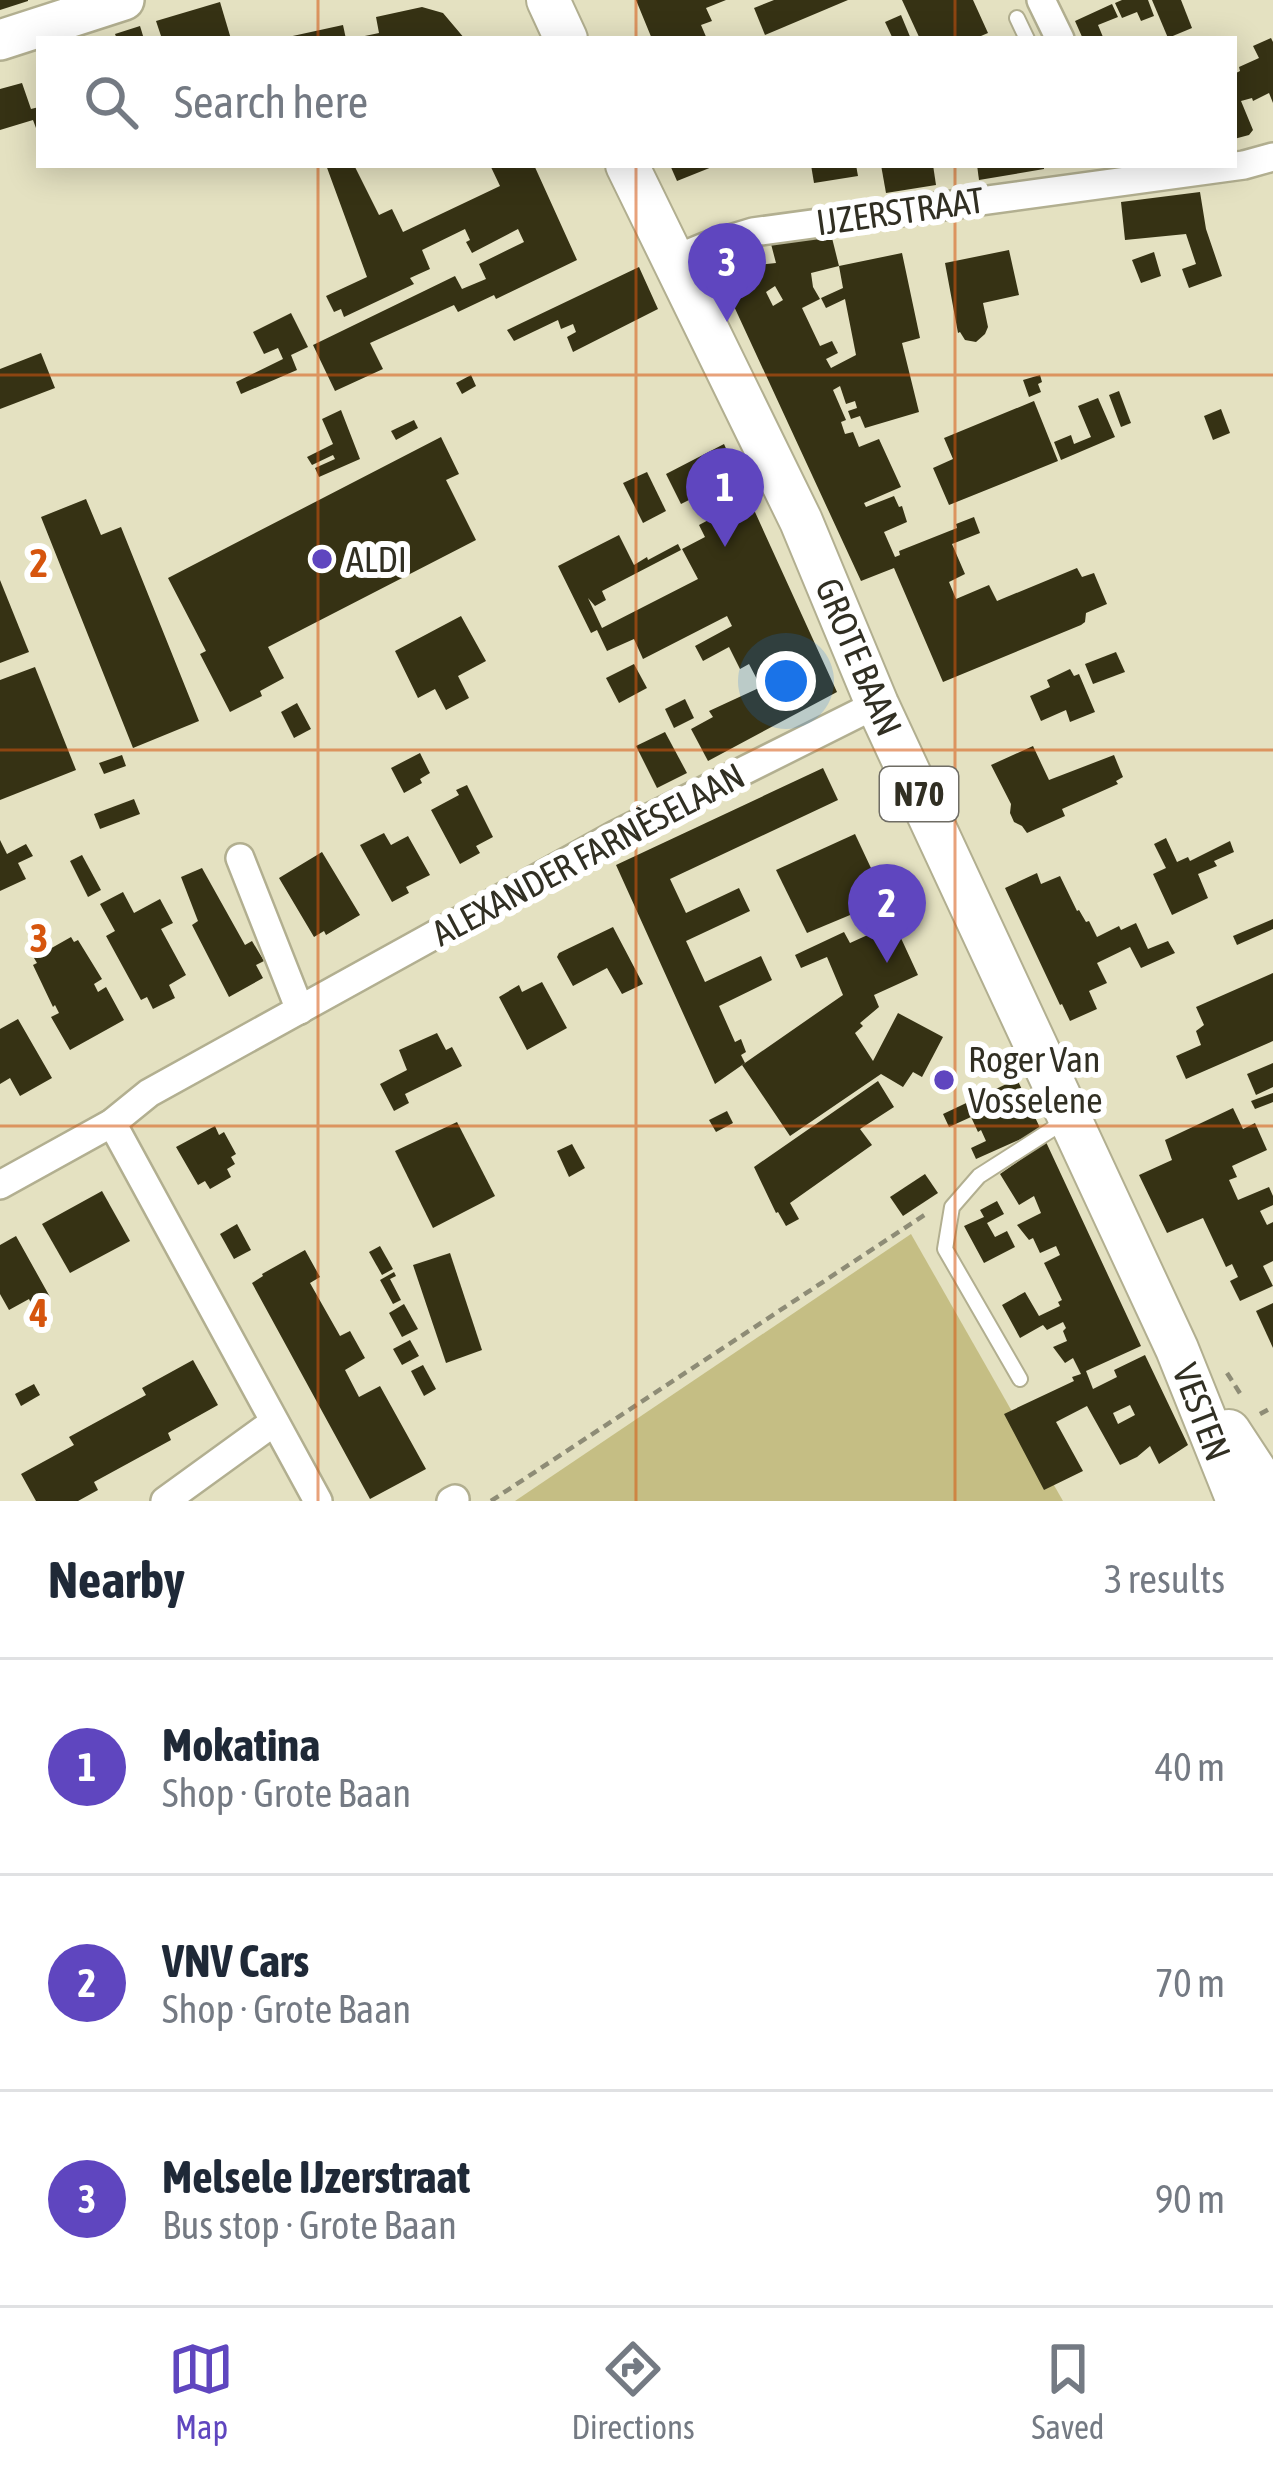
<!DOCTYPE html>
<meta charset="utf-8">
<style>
:root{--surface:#fff;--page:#f6f6f7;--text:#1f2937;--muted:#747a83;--line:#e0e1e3;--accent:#5f46bf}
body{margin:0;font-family:"Asap Condensed",sans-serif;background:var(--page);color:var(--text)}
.you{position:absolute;left:786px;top:681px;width:42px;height:42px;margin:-30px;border:9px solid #fff;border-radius:50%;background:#1a73e8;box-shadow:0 0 0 18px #1a73e833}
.badge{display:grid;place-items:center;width:78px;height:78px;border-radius:50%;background:var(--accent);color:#fff;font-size:39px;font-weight:700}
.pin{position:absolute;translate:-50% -99px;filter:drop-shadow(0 3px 6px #0008)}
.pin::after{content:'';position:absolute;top:63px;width:42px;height:36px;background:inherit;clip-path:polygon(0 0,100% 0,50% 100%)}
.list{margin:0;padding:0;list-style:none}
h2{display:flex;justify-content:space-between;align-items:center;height:156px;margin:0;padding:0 48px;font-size:51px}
h2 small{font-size:39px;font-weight:400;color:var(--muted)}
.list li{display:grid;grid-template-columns:78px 1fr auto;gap:36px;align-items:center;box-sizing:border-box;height:216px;padding:0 48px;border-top:3px solid var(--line)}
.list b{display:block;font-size:45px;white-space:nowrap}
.list p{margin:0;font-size:39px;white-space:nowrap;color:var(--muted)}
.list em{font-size:39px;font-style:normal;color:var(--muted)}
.icon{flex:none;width:66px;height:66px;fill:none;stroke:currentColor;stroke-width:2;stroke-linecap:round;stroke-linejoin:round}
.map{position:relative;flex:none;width:1273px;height:1501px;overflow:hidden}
.search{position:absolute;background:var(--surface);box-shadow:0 6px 30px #0003;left:36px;right:36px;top:36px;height:132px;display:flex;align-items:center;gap:30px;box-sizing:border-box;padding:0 42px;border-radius:0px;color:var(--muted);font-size:45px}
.sheet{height:804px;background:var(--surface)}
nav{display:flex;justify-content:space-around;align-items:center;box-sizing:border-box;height:168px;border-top:3px solid var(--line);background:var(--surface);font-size:33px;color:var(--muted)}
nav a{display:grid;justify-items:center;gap:6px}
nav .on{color:var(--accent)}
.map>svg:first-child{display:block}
.green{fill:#c5be84}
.building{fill:#363214;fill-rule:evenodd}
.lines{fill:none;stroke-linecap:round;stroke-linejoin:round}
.lane-casing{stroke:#b2af90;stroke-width:18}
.street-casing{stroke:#b2af90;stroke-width:32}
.secondary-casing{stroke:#b2af90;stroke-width:44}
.primary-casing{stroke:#b2af90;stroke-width:46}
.path{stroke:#8e8c76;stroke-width:4.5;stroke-dasharray:9 6;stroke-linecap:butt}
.lane{stroke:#fff;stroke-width:14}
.street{stroke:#fff;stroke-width:27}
.secondary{stroke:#fff;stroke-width:39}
.primary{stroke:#fff;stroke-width:42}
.grid{fill:none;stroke:#d6550e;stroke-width:3;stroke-opacity:0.55}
.poi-dot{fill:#5f46bf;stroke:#fff;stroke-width:4.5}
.labels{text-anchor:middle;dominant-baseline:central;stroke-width:12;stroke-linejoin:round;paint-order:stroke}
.shield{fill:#fff;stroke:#6f6d65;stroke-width:3}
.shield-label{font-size:33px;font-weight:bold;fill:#312f23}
.street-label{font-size:36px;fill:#312f23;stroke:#fff}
.poi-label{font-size:36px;fill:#312f23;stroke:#fff;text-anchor:start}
.grid-label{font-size:39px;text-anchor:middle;font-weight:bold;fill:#d6550e;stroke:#fff;stroke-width:12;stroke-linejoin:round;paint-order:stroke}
</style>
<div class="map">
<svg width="1273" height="1501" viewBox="0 0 1273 1501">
<rect width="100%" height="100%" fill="#e4e1c1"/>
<path class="green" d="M 911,1234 L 1063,1501 L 515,1501 Z"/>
<g class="building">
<path d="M 0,0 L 28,0 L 28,1 L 0,10 Z"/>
<path d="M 636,0 L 726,0 L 706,8 L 712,21 L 701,25 L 707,39 L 652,39 Z"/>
<path d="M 774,0 L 848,0 L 765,35 L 754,8 Z"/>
<path d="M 902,0 L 973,0 L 988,33 L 974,39 L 920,39 Z"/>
<path d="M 1122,0 L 1148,0 L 1154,16 L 1141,21 L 1137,12 L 1122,18 L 1115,3 Z"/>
<path d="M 1152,0 L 1181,0 L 1192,28 L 1168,38 Z"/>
<path d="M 220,2 L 231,39 L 162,39 L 156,21 Z"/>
<path d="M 1112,4 L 1118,17 L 1098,25 L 1103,37 L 1083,39 L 1075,21 Z"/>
<path d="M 422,7 L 443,13 L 465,39 L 361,39 L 360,37 L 379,33 L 376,17 Z"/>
<path d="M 901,15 L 911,39 L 893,39 L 885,22 Z"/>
<path d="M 343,25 L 346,39 L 289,39 L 288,37 Z"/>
<path d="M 140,26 L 144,39 L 117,39 L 115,34 Z"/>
<path d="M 1271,38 L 1273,42 L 1273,103 L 1269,93 L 1253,101 L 1252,98 L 1241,101 L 1253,130 L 1249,135 L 1234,139 L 1234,74 L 1240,71 L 1239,67 L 1259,58 L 1253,46 Z"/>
<path d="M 22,83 L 31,109 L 39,107 L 39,136 L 33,120 L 0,130 L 0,89 Z"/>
<path d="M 326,165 L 354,165 L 379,215 L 392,209 L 403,232 L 500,186 L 490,165 L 534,165 L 577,260 L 496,299 L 494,295 L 458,312 L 454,305 L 370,343 L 383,369 L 335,391 L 313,345 L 455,276 L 462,289 L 486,279 L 479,264 L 524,242 L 518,229 L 472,253 L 466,242 L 470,240 L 465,229 L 422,250 L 430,269 L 410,278 L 414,284 L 344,317 L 341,309 L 334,312 L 326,296 L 367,277 Z"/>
<path d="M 670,165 L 717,165 L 677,181 Z"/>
<path d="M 811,165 L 856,165 L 858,176 L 814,183 Z"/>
<path d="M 881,165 L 933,165 L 936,185 L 886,193 Z"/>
<path d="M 977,165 L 1044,165 L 1044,169 L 979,180 Z"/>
<path d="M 1200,192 L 1206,229 L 1222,276 L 1189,288 L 1182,269 L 1196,264 L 1186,234 L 1125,240 L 1121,202 Z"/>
<path d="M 831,234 L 839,266 L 811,273 L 813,287 L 820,299 L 802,308 L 820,346 L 832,341 L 838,353 L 826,359 L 831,368 L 856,355 L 845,299 L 826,308 L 821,298 L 843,288 L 839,266 L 902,253 L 920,338 L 902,343 L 919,412 L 865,428 L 860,416 L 851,419 L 848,411 L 857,408 L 855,401 L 846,404 L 840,386 L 833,390 L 846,420 L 841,422 L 845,434 L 853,432 L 859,447 L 879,439 L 901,487 L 864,503 L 866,507 L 894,496 L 899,507 L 902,506 L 907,522 L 884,532 L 895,557 L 900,555 L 899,551 L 957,528 L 956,524 L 974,517 L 980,533 L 952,544 L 965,574 L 949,582 L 956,599 L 989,585 L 997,601 L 1077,568 L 1082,577 L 1094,573 L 1107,604 L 1086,613 L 1085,622 L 1081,625 L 943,682 L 894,568 L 861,581 L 714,263 L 749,248 L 757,265 L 776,263 L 771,244 ZM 775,286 L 783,300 L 773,306 L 766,292 Z"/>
<path d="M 1009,250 L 1019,295 L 983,303 L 988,327 L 985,334 L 976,342 L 965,340 L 960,332 L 958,333 L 945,263 Z"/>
<path d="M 1154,252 L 1161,276 L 1141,283 L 1132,260 Z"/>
<path d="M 639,267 L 658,309 L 573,352 L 567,337 L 576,332 L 573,324 L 561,329 L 558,320 L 514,341 L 507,330 Z"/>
<path d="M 291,313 L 308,347 L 291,355 L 297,370 L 241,394 L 236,382 L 283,359 L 278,348 L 264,354 L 253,332 Z"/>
<path d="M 41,353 L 55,388 L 0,409 L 0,369 Z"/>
<path d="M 471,375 L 476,386 L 462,394 L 456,383 Z"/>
<path d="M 1040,375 L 1042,382 L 1038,384 L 1041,392 L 1029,397 L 1023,380 Z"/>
<path d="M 1119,391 L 1131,423 L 1121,427 L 1109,395 Z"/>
<path d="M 1098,398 L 1115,437 L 1061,460 L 1054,442 L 1071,435 L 1074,444 L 1091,437 L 1078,406 Z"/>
<path d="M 1034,401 L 1058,461 L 949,505 L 933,468 L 953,459 L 944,438 Z"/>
<path d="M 1221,409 L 1230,433 L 1213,440 L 1204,416 Z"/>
<path d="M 341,410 L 360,459 L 319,477 L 315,468 L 335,459 L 333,455 L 312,465 L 307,457 L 333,444 L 322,419 Z"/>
<path d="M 414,420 L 418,428 L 396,440 L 391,431 Z"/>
<path d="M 441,437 L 459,474 L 446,480 L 476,540 L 268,647 L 284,678 L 260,691 L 262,696 L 230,712 L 200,654 L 206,651 L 168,578 Z"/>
<path d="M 724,444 L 837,692 L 708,761 L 691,729 L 713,717 L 709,711 L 761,687 L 749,664 L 740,669 L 729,647 L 703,661 L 695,646 L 732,626 L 727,616 L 643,659 L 634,639 L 607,651 L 597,630 L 591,633 L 558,566 L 619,535 L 634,565 L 647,557 L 648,560 L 678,544 L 681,550 L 602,591 L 606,600 L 595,606 L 588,598 L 602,628 L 698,579 L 682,549 L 705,537 L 699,525 L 716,516 L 705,492 L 681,504 L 666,474 ZM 785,675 L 791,689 L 772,698 L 765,684 Z"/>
<path d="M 647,472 L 666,511 L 643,523 L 623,483 Z"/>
<path d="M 86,499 L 101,535 L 121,527 L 199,721 L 133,748 L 41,517 Z"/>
<path d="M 0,580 L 29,652 L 0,663 Z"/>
<path d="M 461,616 L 486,661 L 458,676 L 469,698 L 446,710 L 435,689 L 418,698 L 395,651 Z"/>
<path d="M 1116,652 L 1125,672 L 1093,684 L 1085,664 Z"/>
<path d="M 634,664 L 647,688 L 619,703 L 606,678 Z"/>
<path d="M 35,667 L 76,770 L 0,800 L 0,680 Z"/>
<path d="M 1070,669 L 1074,676 L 1079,674 L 1095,712 L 1070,722 L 1066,710 L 1041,721 L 1030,696 L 1050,687 L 1047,680 Z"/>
<path d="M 685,699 L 694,718 L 674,728 L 665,709 Z"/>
<path d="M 297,703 L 311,729 L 294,738 L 281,712 Z"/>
<path d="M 665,732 L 687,773 L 657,788 L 636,746 Z"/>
<path d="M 1033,746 L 1049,780 L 1114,755 L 1123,777 L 1116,781 L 1118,784 L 1062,809 L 1065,816 L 1027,833 L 1022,826 L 1014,822 L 1010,813 L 1011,804 L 991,765 Z"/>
<path d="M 420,753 L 430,773 L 420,779 L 422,783 L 404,793 L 391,768 Z"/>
<path d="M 122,755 L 126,766 L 104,774 L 99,763 Z"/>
<path d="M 823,768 L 838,800 L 670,879 L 686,913 L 739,888 L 750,911 L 686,941 L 705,982 L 761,956 L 772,980 L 719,1006 L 735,1042 L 741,1039 L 746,1052 L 741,1055 L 745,1063 L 715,1084 L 616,865 Z"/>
<path d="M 467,785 L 493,837 L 476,846 L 480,853 L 460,864 L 431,810 L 459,795 L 456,790 Z"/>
<path d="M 134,799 L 140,814 L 100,829 L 94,814 Z"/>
<path d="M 384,833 L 391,845 L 408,836 L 430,875 L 406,887 L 409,893 L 392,902 L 360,845 Z"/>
<path d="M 855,834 L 886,900 L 807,933 L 776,870 Z"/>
<path d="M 1166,838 L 1177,862 L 1188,857 L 1190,861 L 1230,841 L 1234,852 L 1214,861 L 1217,866 L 1198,874 L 1208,898 L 1172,915 L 1153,874 L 1166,868 L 1154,844 Z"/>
<path d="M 0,840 L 7,854 L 26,844 L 33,856 L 18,863 L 26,879 L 0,891 Z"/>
<path d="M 322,852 L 360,915 L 326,935 L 324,931 L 314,937 L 279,878 Z"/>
<path d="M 82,855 L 101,890 L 88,897 L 70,861 Z"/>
<path d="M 202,868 L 245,945 L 252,941 L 264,961 L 256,965 L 263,978 L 229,997 L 192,925 L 198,921 L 181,877 Z"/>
<path d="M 1037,873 L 1041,884 L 1060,876 L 1077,911 L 1079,910 L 1086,922 L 1089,921 L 1097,937 L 1119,926 L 1121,930 L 1136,923 L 1148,949 L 1168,941 L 1175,953 L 1141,968 L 1130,947 L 1097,963 L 1107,983 L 1089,991 L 1097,1009 L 1070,1021 L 1062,1004 L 1060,1005 L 1005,888 Z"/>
<path d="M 123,892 L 134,913 L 160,899 L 173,923 L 161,929 L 186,975 L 169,985 L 175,998 L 153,1009 L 147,997 L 141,1000 L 106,936 L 115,931 L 100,904 Z"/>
<path d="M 1273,919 L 1273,929 L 1237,945 L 1233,936 Z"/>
<path d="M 894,923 L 918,975 L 874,995 L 879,1007 L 860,1023 L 863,1026 L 855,1033 L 873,1061 L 898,1013 L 943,1037 L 922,1077 L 913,1072 L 903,1087 L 881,1074 L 790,1136 L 742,1065 L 843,995 L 827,957 L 801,968 L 795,955 L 844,932 L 850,943 Z"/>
<path d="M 613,927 L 643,984 L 622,994 L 607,968 L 573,986 L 557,957 L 559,953 Z"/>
<path d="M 71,937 L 74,942 L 78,940 L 102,979 L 94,984 L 98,992 L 106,987 L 124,1020 L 70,1050 L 51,1017 L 59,1013 L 55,1005 L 53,1007 L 33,965 L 37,963 L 34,958 Z"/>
<path d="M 1273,973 L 1273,1041 L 1186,1079 L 1176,1056 L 1201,1045 L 1196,1031 L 1204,1025 L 1196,1007 Z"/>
<path d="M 542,982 L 567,1028 L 527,1050 L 499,997 L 519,985 L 522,992 Z"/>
<path d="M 18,1019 L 52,1078 L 20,1096 L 10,1078 L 0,1084 L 0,1029 Z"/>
<path d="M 437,1033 L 446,1050 L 452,1047 L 462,1066 L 405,1094 L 409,1103 L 394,1111 L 380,1084 L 407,1070 L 399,1050 Z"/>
<path d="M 1273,1063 L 1273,1087 L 1256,1095 L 1247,1074 Z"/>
<path d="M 1017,1079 L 1041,1130 L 976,1159 L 971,1148 L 986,1141 L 981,1130 L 978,1132 L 971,1117 L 949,1127 L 943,1114 Z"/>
<path d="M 878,1081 L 894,1107 L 860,1129 L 872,1145 L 790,1203 L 799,1219 L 786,1226 L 778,1212 L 776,1213 L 754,1167 Z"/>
<path d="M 1273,1093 L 1273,1102 L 1255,1109 L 1251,1101 Z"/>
<path d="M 1233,1108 L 1243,1129 L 1255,1123 L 1267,1150 L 1232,1166 L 1237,1177 L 1229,1180 L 1238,1200 L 1269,1187 L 1273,1196 L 1273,1205 L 1260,1211 L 1267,1225 L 1273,1222 L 1273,1261 L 1263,1266 L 1273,1286 L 1240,1301 L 1230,1281 L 1238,1277 L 1232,1264 L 1226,1267 L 1203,1218 L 1167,1233 L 1139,1175 L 1172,1160 L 1165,1140 Z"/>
<path d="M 727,1111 L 733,1123 L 716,1132 L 709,1120 Z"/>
<path d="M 457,1122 L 495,1196 L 433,1228 L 395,1151 Z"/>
<path d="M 215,1126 L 219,1135 L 224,1132 L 236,1154 L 231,1157 L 235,1164 L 227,1169 L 231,1177 L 210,1189 L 205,1181 L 198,1185 L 176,1147 Z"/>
<path d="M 1046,1142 L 1141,1346 L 1086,1371 L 1093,1389 L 1117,1377 L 1114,1370 L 1145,1355 L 1188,1445 L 1159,1464 L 1150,1446 L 1137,1457 L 1120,1465 L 1087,1406 L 1056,1422 L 1083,1471 L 1044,1490 L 1004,1414 L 1074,1381 L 1072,1377 L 1081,1374 L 1073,1358 L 1065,1363 L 1053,1347 L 1067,1341 L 1063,1331 L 1066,1328 L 1063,1322 L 1047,1330 L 1043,1325 L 1020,1338 L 1002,1305 L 1025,1292 L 1039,1316 L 1060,1306 L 1058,1302 L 1062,1300 L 1044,1263 L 1060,1255 L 1056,1246 L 1040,1253 L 1033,1238 L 1029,1240 L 1017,1225 L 1041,1213 L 1034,1196 L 1019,1205 L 1000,1174 ZM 1130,1405 L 1135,1415 L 1118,1424 L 1113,1413 Z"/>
<path d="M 572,1144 L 585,1168 L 569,1177 L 557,1151 Z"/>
<path d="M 925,1174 L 938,1193 L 903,1216 L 890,1197 Z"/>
<path d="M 102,1191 L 130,1241 L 70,1273 L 42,1224 Z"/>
<path d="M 997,1201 L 1004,1214 L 987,1223 L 995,1237 L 1007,1231 L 1015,1247 L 984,1263 L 964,1226 L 984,1217 L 980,1210 Z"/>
<path d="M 237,1224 L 251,1250 L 234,1259 L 220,1234 Z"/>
<path d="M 16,1236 L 50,1297 L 33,1307 L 29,1299 L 9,1310 L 0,1294 L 0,1245 Z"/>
<path d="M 380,1246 L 393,1269 L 382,1275 L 369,1252 Z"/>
<path d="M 305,1250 L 320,1277 L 310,1283 L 340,1336 L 350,1331 L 365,1358 L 345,1370 L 359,1397 L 380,1386 L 426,1469 L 370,1499 L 252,1283 L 263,1276 L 262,1274 Z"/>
<path d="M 450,1253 L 482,1350 L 446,1363 L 413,1265 Z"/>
<path d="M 394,1272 L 396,1276 L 390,1279 L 401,1300 L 393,1304 L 380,1280 Z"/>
<path d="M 1273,1303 L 1273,1348 L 1256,1311 Z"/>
<path d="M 404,1304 L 418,1329 L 402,1337 L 389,1313 Z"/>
<path d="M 410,1340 L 419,1356 L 402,1365 L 393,1349 Z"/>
<path d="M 193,1360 L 218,1405 L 168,1433 L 171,1440 L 94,1482 L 98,1490 L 78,1501 L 36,1501 L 21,1474 L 74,1445 L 69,1437 L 146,1395 L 142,1388 Z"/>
<path d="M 423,1365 L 436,1389 L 424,1396 L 411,1371 Z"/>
<path d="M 34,1384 L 40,1395 L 21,1406 L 15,1394 Z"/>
</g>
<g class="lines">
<defs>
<g id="lane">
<path d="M 1017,18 L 1027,39"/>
<path d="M 1020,1379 L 945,1249 L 952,1207 L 979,1176 L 1065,1121"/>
</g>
<g id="street">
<path d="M 1041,0 L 1060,39"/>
<path d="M 673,260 L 707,246 L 753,232 L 1244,165 L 1273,157"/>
<path d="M 240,858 L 300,1010"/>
<path d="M 112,1123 L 318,1501"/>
<path d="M 0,1185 L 112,1123 L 149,1093 L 617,834 L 877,704"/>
<path d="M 165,1501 L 274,1422"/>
<path d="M 451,1501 L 455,1499"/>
</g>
<path id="secondary" d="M 0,40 L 124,0"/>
<g id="primary">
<path d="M 548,0 L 566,39"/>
<path d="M 627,165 L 801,521 L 877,704 L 1177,1349 L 1238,1501"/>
<path d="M 1229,1431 L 1273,1498"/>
</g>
</defs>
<use href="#lane" class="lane-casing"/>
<use href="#street" class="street-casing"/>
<use href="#secondary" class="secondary-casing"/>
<use href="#primary" class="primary-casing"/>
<g class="path">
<path d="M 1227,1373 L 1243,1398"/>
<path d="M 1260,1414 L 1273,1407"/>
<path d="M 491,1501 L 929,1212"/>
</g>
<use href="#lane" class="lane"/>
<use href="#street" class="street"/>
<use href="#secondary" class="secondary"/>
<use href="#primary" class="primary"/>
</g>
<path class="grid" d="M 318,0 L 318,39M 636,0 L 636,39M 955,0 L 955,39M 318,165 L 318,1501M 636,165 L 636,1501M 955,165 L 955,1501M 0,375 L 1273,375M 0,750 L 1273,750M 0,1126 L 1273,1126"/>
<g class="poi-dot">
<circle cx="322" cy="559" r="12"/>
<circle cx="944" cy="1080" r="12"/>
</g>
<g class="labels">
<rect class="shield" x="880" y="767" width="78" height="54" rx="9"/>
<g class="shield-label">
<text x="919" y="794">N70</text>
</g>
<g class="street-label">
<text transform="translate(900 211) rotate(-8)">IJZERSTRAAT</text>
<text transform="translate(859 657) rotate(67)">GROTE BAAN</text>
<text transform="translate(588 854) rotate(-28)">ALEXANDER FARNÈSELAAN</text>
<text transform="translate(1202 1412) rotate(69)">VESTEN</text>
</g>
<g class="poi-label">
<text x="346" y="559">ALDI</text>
<text x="968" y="1059">Roger Van<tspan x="968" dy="41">Vosselene</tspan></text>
</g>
</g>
<g class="grid-label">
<text x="39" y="577">2</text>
<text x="39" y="952">3</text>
<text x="39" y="1327">4</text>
</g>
</svg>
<div class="you"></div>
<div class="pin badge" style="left:725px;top:547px">1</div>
<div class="pin badge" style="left:887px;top:963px">2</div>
<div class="pin badge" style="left:727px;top:322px">3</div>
<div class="search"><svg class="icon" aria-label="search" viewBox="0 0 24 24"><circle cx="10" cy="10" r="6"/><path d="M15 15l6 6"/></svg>Search here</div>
</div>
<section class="sheet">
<h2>Nearby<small>3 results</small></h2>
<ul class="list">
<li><span class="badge">1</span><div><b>Mokatina</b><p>Shop · Grote Baan</p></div><em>40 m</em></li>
<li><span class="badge">2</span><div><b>VNV Cars</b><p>Shop · Grote Baan</p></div><em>70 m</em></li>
<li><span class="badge">3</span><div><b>Melsele IJzerstraat</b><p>Bus stop · Grote Baan</p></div><em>90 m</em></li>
</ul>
</section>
<nav>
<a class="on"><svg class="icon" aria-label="map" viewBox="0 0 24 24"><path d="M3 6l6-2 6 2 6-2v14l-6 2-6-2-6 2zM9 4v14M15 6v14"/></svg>Map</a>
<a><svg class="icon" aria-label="directions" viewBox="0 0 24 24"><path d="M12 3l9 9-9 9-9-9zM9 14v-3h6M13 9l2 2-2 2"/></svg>Directions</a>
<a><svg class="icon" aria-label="saved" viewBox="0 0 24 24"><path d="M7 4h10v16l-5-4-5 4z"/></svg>Saved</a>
</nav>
